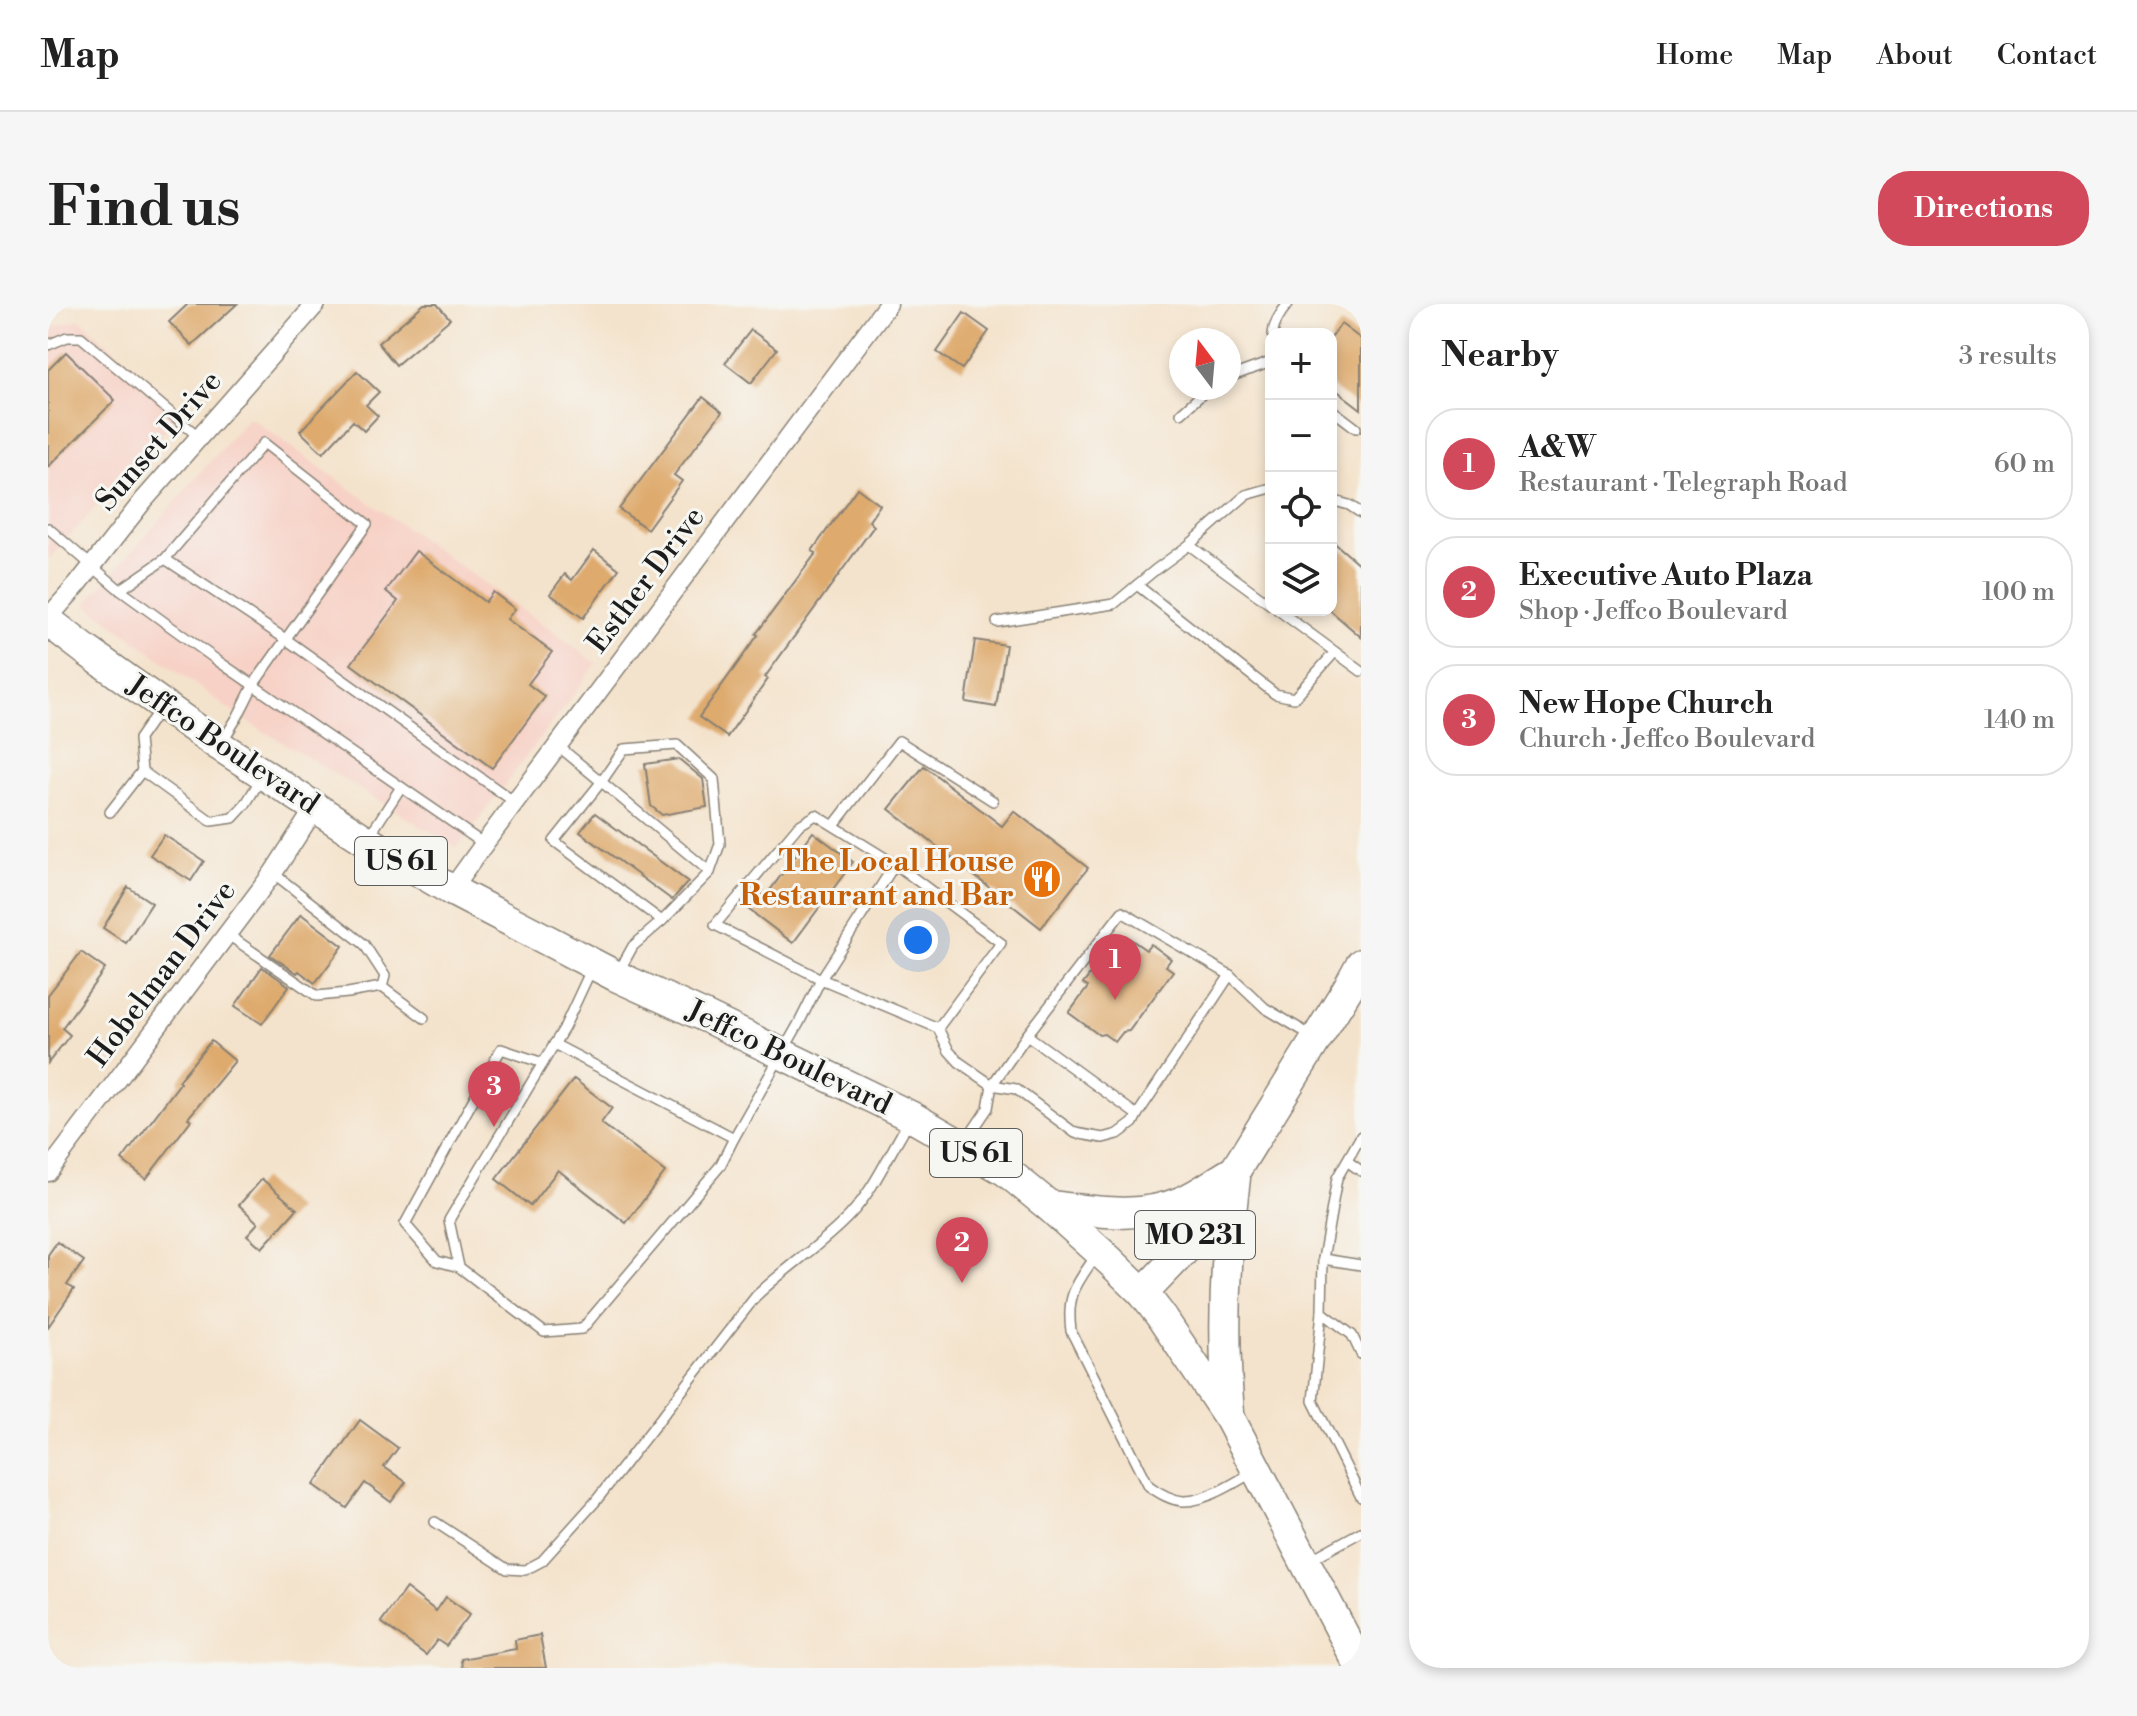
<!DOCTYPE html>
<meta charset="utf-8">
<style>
:root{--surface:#fff;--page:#f6f6f6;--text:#222;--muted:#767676;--line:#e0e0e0;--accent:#d1495b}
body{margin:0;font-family:"Libre Bodoni",serif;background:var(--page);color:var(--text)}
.controls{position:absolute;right:24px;top:24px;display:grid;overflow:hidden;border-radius:16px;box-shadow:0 4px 12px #0003}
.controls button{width:72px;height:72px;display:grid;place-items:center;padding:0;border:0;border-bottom:2px solid var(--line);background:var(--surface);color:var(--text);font:40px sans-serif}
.compass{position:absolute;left:1121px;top:24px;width:72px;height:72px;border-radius:50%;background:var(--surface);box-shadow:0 4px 12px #0003;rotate:344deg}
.you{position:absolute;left:870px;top:636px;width:28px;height:28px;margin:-20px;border:6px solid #fff;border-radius:50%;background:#1a73e8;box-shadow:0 0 0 12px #1a73e833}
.badge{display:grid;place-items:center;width:52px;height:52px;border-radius:50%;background:var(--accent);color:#fff;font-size:26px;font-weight:700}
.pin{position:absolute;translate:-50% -66px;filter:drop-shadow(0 2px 4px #0008)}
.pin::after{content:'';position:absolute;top:42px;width:28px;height:24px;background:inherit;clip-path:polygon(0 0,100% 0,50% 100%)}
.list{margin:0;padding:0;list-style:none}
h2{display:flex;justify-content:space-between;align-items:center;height:104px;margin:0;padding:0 32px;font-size:34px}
h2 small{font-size:26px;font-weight:400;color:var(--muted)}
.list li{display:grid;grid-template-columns:52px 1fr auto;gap:24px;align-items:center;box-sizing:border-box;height:112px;margin:0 16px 16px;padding:0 16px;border:2px solid var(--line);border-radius:32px}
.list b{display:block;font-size:30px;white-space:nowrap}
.list p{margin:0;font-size:26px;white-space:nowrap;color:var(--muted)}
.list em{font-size:26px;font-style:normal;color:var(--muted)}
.icon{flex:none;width:44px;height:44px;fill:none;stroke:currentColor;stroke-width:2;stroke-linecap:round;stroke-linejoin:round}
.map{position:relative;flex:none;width:1313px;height:1364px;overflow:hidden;border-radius:32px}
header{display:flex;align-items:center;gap:48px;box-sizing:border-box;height:112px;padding:0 40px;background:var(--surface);border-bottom:2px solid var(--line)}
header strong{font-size:38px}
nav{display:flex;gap:44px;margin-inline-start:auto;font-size:28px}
.intro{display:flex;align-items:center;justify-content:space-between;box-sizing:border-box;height:192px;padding:0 48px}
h1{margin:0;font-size:56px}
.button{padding:20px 36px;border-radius:32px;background:var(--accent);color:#fff;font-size:28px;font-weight:700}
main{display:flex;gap:48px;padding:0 48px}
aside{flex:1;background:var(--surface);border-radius:32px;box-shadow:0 4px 12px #0003}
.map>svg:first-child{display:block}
.built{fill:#f7d1c6}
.building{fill:#deaa6d}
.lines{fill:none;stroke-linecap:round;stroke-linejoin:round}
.lane-casing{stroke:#888074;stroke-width:12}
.street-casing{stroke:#888074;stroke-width:21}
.primary-casing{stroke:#888074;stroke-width:33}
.lane{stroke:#fff;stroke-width:9}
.street{stroke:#fff;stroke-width:18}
.primary{stroke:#fff;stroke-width:30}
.labels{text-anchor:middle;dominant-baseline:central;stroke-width:6;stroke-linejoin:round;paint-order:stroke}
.shield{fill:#f6f6f2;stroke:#5d5d5c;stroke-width:2}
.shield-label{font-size:28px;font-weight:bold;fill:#1c1c1c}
.street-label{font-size:30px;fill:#1c1c1c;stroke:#f6f6f2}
.food-label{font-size:30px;font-weight:bold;fill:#c56008;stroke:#f6f6f2;text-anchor:end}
</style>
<header>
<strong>Map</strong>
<nav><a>Home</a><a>Map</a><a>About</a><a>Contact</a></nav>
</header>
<div class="intro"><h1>Find us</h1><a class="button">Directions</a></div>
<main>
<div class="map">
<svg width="1313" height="1364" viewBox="0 0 1313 1364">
<rect width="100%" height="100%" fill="#f6f6f2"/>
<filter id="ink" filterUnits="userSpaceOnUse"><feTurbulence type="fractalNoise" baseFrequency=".0125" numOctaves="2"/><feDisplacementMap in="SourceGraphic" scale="16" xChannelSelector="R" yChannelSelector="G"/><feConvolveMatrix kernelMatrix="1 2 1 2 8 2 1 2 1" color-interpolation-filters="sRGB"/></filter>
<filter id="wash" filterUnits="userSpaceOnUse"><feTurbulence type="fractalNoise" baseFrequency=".006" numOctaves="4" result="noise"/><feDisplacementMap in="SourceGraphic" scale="32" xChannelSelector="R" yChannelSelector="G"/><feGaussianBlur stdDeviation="1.8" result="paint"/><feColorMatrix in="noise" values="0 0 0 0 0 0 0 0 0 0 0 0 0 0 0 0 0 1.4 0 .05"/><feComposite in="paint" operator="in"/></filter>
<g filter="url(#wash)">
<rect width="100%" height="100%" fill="#f4e3cc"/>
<g class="built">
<path d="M 32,15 L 135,106 L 2,254 L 0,253 L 0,24 Z"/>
<path d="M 201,113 L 549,359 L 409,544 L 186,409 L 38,300 Z"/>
</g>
<g id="blocks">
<g class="building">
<path d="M 140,0 L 189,0 L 144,41 L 121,18 Z"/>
<path d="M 376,0 L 389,0 L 402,15 L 348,61 L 330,39 Z"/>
<path d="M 916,9 L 941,27 L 914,65 L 889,48 Z"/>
<path d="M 1293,20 L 1313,35 L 1313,105 L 1283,82 L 1283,34 Z"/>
<path d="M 703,26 L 729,45 L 703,79 L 677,59 Z"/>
<path d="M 18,48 L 67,96 L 0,163 L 0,66 Z"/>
<path d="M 309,67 L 331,88 L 318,101 L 330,112 L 316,127 L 305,117 L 275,149 L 252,127 Z"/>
<path d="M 655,93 L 674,108 L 626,171 L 634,177 L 599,225 L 571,205 Z"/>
<path d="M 809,184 L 832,201 L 821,217 L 826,222 L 717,373 L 720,375 L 679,433 L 651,413 L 710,331 L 708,330 L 768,249 L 764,247 Z"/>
<path d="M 1283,236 L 1313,262 L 1313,333 L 1283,307 Z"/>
<path d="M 546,246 L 571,265 L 535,314 L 502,290 L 517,270 L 524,276 Z"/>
<path d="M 368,247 L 437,298 L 445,288 L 467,305 L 459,315 L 504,348 L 480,380 L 497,393 L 444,464 L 303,360 L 350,297 L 338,287 Z"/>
<path d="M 927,336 L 958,341 L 948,403 L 918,398 Z"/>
<path d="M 631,455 L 655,475 L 659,503 L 614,511 L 603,502 L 597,460 Z"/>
<path d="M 876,462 L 954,522 L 966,507 L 1040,564 L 993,624 L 841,505 Z"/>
<path d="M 547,509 L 640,578 L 624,596 L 532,528 Z"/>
<path d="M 765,528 L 805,558 L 745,639 L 696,602 L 708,586 L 717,593 Z"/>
<path d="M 116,531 L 156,557 L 143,577 L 102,551 Z"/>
<path d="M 80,583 L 104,599 L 78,639 L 55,624 Z"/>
<path d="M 253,610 L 295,642 L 267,679 L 251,667 L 249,669 L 222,651 Z"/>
<path d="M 1078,632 L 1098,646 L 1103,640 L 1123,655 L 1118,662 L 1125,667 L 1081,727 L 1075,728 L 1067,738 L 1056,730 L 1051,731 L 1021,709 L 1040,683 L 1035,680 L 1048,663 L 1053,666 Z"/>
<path d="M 33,648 L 57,665 L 14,724 L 22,731 L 0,759 L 0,691 Z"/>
<path d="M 214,663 L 241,682 L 214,720 L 187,702 Z"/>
<path d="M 163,737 L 187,757 L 140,814 L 143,816 L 98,875 L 74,856 L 132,779 L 130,777 Z"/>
<path d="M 526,775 L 564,804 L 553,819 L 617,868 L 578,919 L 510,866 L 482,902 L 448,875 Z"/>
<path d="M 214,875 L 249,905 L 214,944 L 199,931 L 210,919 L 191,901 Z"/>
<path d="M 9,938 L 36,957 L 19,981 L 26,985 L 0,1023 L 0,951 Z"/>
<path d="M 312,1116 L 350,1144 L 336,1163 L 358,1178 L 343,1198 L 317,1179 L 299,1204 L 266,1181 Z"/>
<path d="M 358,1284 L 388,1307 L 398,1293 L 422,1310 L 398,1342 L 389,1336 L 378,1351 L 333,1318 Z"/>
<path d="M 492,1331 L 498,1364 L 414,1364 L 413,1355 L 468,1345 L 467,1336 Z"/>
</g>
</g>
</g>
<g filter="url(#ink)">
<use href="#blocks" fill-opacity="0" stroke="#888074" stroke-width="2"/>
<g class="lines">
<defs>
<g id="lane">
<path d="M 1307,0 L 1313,5"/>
<path d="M 1225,30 C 1226,18 1232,9 1240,0"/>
<path d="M 0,41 L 19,33 L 33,33 L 151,133"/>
<path d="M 1181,73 L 1223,58"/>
<path d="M 1283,105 L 1308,124"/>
<path d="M 1133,109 L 1161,84"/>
<path d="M 1283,196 L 1301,201 L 1313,209"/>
<path d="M 0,224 L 72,286 L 170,357 L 436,540"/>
<path d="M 1141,241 L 1223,301"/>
<path d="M 117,255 L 239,336 L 468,499"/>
<path d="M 1089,281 L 1227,390 L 1246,394 L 1287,348"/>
<path d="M 72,286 L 117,255 L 216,139 L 319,220 L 206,380 L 190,412 L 174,438"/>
<path d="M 1230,306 L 1313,367"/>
<path d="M 949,318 L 1066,300 L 1107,266 L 1141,241 L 1198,191 L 1223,184"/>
<path d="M 111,406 L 91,435 L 94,467 L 163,517 L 185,514 L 197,501 L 214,473"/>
<path d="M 509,441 L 662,568 L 614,617 L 585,642 L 570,669"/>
<path d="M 62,508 L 94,467"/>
<path d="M 786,521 L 851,437 L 945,497"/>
<path d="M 320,534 L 353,483"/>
<path d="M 225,569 L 316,640 L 337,672 L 334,683"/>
<path d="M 614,617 L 506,537 L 554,477 L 576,445 L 629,441 L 666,475 L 672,540 L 662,568"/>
<path d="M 179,630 L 269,692 L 300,689 L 334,683 L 376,714"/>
<path d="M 890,724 L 901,747 L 911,758 L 944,781 L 968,785 L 1027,829 L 1055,834 L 1070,830 L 1085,819 L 1089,811 L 1182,671"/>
<path d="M 979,731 L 1089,811"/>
<path d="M 506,740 L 686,834"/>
<path d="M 495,759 L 453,745 L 357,920 L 389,957 L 411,963 L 496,1028 L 534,1025 L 672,862 L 686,834 L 751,719 L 773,675 L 847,560 L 768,511 L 750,522 L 667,621 L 773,675 L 890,724 L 953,639 L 847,560"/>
<path d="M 1313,832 L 1289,874 L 1275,955 L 1274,1008 L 1265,1097 L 1313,1193"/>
<path d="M 917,838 L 940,804 L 944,781 L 979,731 L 1074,608 L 1182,671 L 1217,704 L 1264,732"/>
<path d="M 1299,857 L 1313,867"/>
<path d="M 1049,950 C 1029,980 1018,989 1023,1027 L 1101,1182 C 1111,1189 1122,1196 1135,1197 C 1156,1198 1187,1179 1205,1168"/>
<path d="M 1275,955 L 1313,961"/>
<path d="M 411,963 L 401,916 L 516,724 L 543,666"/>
<path d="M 1274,1008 L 1304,1031 L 1313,1050"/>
<path d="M 387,1218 L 459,1265 L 477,1266 L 494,1257 L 547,1198 L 708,992 C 738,963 774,941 802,911 C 828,883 842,847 862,816"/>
<path d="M 1260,1257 L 1313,1228"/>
</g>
<g id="street">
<path d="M 0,314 L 30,280 L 95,197 L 268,0"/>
<path d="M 403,586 L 436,540 L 840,0"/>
<path d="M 0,868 L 225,569 L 267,504"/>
</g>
<g id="primary">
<path d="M 0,317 L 39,347 L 172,442 L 319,537 L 403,586 L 568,672 L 658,713 L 864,813 L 958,867 L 1001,902 L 1062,957 L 1095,989 L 1112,1011 L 1182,1115 L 1313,1364"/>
<path d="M 1001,902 C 1045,907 1091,916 1133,898 C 1151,891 1167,878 1183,869"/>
<path d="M 1095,989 L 1141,941 L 1300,684 L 1313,660"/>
<path d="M 1181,1109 C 1174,1030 1177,953 1187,874"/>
</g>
</defs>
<use href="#lane" class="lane-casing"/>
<use href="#street" class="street-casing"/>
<use href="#primary" class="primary-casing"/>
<use href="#lane" class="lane"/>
<use href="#street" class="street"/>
<use href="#primary" class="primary"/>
</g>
</g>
<defs>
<symbol id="restaurant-disc" viewBox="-11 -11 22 22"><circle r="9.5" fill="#e8710a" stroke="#f6f6f2"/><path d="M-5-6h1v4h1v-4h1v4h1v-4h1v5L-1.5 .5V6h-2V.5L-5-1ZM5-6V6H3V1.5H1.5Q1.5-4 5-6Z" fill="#fff"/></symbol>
</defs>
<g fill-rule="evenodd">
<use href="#restaurant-disc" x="972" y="553" width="44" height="44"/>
</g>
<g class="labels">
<g class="shield">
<rect x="307" y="533" width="92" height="48" rx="6"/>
<rect x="882" y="825" width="92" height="48" rx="6"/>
<rect x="1087" y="907" width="120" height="48" rx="6"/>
</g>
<g class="shield-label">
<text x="353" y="557">US 61</text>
<text x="928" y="849">US 61</text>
<text x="1147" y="931">MO 231</text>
</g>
<g class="street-label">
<text transform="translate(111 137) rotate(-49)">Sunset Drive</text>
<text transform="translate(598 276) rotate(-53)">Esther Drive</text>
<text transform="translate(175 441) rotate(34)">Jeffco Boulevard</text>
<text transform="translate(114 670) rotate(-53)">Hobelman Drive</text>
<text transform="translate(741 754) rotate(26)">Jeffco Boulevard</text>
</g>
<g class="food-label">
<text x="966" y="558">The Local House<tspan x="966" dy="34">Restaurant and Bar</tspan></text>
</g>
</g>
</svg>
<div class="controls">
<button>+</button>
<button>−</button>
<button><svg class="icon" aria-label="locate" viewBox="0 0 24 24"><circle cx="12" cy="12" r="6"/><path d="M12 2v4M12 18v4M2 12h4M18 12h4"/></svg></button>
<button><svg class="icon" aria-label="layers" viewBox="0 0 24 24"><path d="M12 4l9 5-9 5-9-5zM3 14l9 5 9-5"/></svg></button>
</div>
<svg class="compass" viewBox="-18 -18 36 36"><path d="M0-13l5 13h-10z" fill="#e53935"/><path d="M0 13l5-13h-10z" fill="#767676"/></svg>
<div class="you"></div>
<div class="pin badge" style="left:1067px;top:696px">1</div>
<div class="pin badge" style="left:914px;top:979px">2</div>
<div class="pin badge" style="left:446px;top:823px">3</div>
</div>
<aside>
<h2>Nearby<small>3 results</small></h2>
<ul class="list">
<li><span class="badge">1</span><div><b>A&amp;W</b><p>Restaurant · Telegraph Road</p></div><em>60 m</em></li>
<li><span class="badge">2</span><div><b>Executive Auto Plaza</b><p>Shop · Jeffco Boulevard</p></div><em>100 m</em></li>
<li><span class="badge">3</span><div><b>New Hope Church</b><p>Church · Jeffco Boulevard</p></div><em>140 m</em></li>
</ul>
</aside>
</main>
